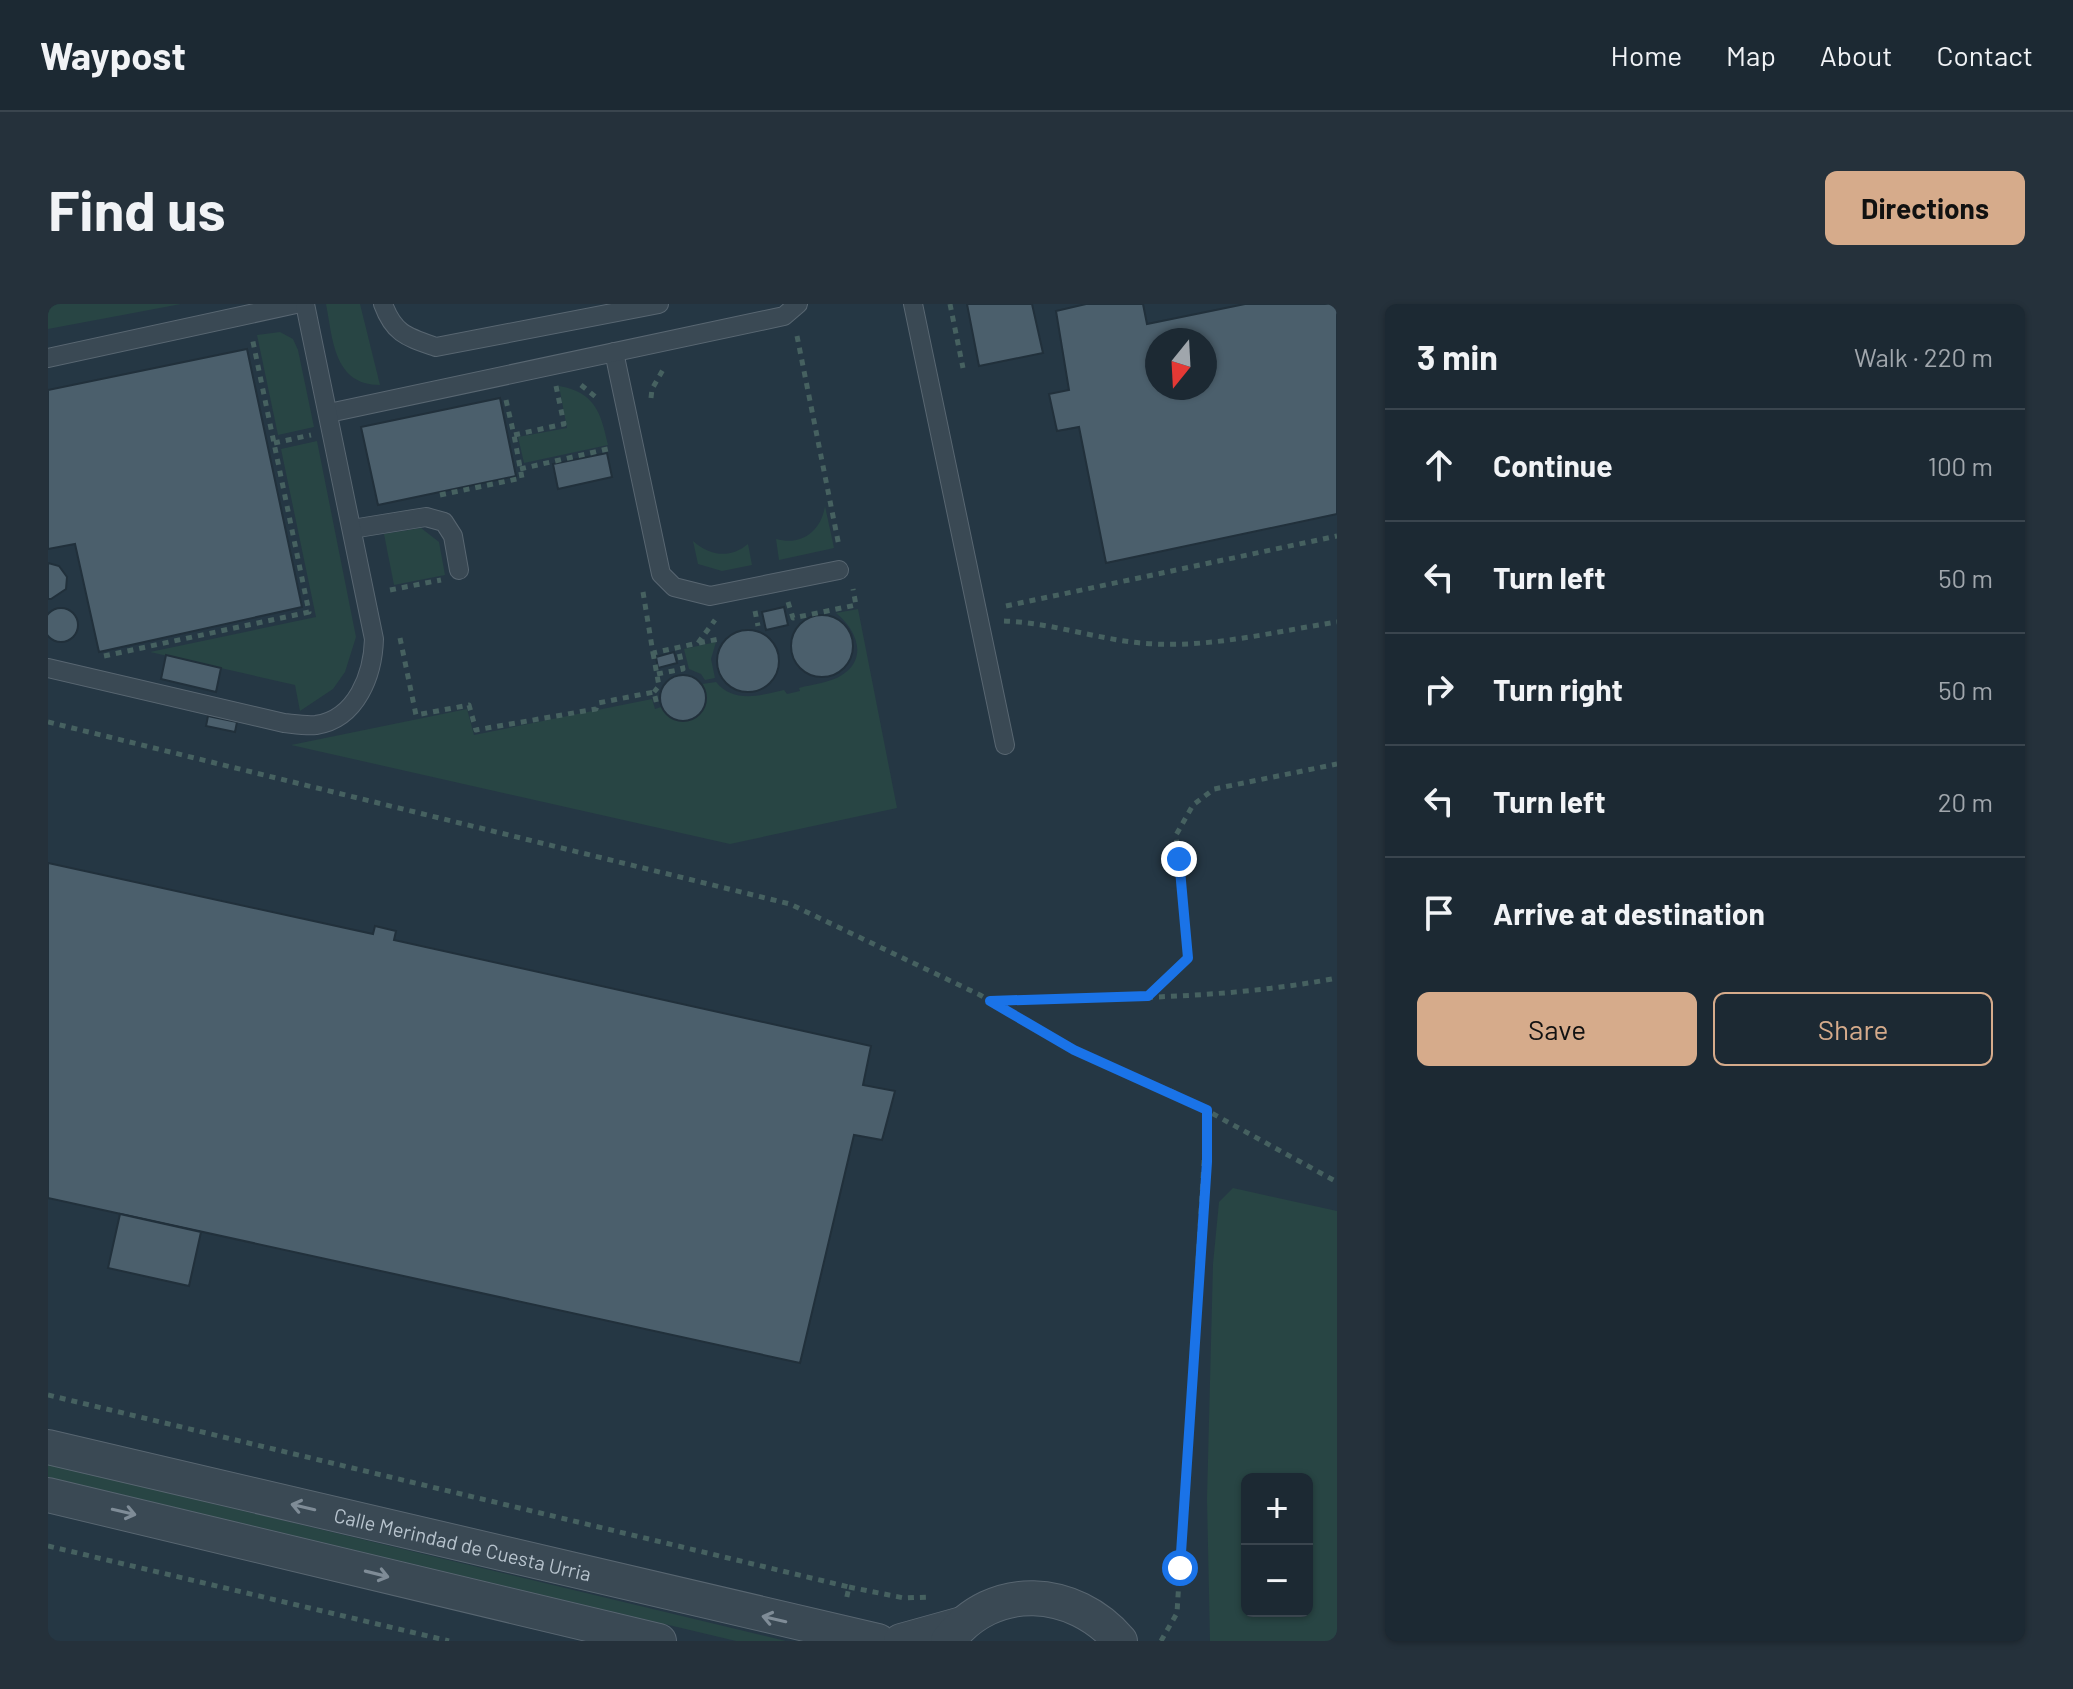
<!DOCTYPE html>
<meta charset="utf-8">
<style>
:root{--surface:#1c2933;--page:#25313b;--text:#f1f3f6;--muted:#a0a6ac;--line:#3a454e;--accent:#d6ab8b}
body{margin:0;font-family:Barlow,sans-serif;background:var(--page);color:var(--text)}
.controls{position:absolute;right:24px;bottom:24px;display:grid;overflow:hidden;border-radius:12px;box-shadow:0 2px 6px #0004}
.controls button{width:72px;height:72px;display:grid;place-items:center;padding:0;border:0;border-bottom:2px solid var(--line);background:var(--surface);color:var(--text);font:40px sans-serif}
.compass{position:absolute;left:1097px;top:24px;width:72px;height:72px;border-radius:50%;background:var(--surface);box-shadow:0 2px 6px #0004;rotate:198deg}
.stop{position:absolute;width:24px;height:24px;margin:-18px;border:6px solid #1a73e8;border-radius:50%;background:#fff}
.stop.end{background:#1a73e8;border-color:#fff;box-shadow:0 2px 8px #0008}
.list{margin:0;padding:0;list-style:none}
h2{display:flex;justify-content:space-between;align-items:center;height:104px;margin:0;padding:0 32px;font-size:34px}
h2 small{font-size:26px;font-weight:400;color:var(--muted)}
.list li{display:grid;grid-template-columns:52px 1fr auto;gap:24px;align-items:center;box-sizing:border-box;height:112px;padding:0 32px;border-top:2px solid var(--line)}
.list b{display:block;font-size:30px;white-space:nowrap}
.list em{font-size:26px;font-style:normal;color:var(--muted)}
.actions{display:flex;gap:16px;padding:24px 32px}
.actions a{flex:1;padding:18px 0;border:2px solid var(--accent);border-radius:12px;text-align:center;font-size:28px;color:var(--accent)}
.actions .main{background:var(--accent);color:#111}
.icon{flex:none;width:44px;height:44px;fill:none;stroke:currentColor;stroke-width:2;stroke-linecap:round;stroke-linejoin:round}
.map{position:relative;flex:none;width:1289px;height:1337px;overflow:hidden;border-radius:12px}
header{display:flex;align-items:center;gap:48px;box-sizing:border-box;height:112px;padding:0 40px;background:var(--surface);border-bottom:2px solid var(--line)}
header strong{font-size:38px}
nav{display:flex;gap:44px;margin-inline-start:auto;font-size:28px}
.intro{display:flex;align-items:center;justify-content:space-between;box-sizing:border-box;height:192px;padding:0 48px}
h1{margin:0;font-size:56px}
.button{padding:20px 36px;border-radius:12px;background:var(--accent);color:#111;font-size:28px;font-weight:700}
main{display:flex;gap:48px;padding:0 48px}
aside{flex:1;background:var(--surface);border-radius:12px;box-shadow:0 2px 6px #0004}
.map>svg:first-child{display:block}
.green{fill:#284544;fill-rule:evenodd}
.building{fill:#4b5f6c;stroke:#21303b;stroke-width:2;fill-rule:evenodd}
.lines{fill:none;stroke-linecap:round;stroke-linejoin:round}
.lane-casing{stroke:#586671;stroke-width:20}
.street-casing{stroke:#586671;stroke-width:36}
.path{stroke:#466160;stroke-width:5;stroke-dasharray:6 6;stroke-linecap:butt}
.lane{stroke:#3a4954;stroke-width:18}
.street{stroke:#3a4954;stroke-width:34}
.oneway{stroke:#7f8c97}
.route{stroke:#1a73e8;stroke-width:10}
.labels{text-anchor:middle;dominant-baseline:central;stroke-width:6;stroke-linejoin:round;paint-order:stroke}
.street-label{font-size:20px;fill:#b7c3cd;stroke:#1f2e39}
</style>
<header>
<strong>Waypost</strong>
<nav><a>Home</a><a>Map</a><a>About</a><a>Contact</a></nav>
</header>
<div class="intro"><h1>Find us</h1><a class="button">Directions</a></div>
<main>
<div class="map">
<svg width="1289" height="1337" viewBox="0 0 1289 1337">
<rect width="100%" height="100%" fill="#253744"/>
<g class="green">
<path d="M 0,0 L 133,0 L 0,25 Z"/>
<path d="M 278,0 L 312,0 L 332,81 C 286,81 285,36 278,0 Z"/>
<path d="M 232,28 L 245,35 L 250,46 L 266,123 L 230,131 L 209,31 Z"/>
<path d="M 511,82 C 547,88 553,109 560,141 L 476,159 L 470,133 L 519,124 Z"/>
<path d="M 269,137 L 308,333 L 297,368 L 285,385 L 252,407 L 247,381 L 102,348 L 268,313 L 233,145 Z"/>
<path d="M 777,202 L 786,244 L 731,256 L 728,235 C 753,242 773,228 777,202 Z"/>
<path d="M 373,224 L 391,238 L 397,271 L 346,281 L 336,230 Z"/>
<path d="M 645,237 C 662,252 682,255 700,240 L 704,261 L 674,267 L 650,260 Z"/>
<path d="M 810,305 L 849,504 L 682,540 L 243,441 L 419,405 L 426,431 L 604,395 L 607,405 L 613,403 C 632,430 669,410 654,380 L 668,378 C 686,400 713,391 736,386 L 739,390 L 752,387 L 751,384 C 765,380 782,379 794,371 C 821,354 808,325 788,309 Z"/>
<path d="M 668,338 L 663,355 L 667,374 L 657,376 L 653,370 L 641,365 L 636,345 Z"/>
<path d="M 1185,884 L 1289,907 L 1289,1337 L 1162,1337 L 1159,1195 L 1165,960 L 1171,898 ZM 1199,1175 L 1259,1175 L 1259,1307 L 1199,1307 Z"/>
<path d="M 0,1160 L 738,1337 L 688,1337 L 0,1173 Z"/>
</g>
<g class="building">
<path d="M 919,0 L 984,0 L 995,49 L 931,62 Z"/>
<path d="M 1038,0 L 1095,0 L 1099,20 L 1197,0 L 1289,0 L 1289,210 L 1058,259 L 1031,123 L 1009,127 L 1001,90 L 1021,86 L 1008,7 ZM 1109,36 L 1157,36 L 1157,84 L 1109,84 Z"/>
<path d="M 199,45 L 254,303 L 51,348 L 27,240 L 0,245 L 0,86 Z"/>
<path d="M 452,94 L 468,172 L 330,201 L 313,123 Z"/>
<path d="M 559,149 L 564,173 L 510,185 L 505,160 Z"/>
<path d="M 0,259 L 11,262 L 19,273 L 18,285 L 3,295 L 0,295 Z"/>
<path d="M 736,303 L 740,321 L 718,326 L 714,308 Z"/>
<circle cx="13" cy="321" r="17"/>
<circle cx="774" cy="342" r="31"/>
<circle cx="700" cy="357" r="31"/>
<path d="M 626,348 L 629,359 L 610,364 L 608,353 Z"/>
<path d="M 118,351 L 173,364 L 168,388 L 113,375 Z"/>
<circle cx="635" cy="394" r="23"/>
<path d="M 160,412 L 189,418 L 187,428 L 158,422 Z"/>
<path d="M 0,559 L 325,630 L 327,622 L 348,627 L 346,636 L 823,742 L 815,781 L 847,787 L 834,836 L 806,831 L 752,1059 L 0,894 Z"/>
<path d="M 72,910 L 153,928 L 141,982 L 60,964 Z"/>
</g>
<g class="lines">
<defs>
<g id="lane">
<path d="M 335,0 C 346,30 359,33 388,43 L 611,0"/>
<path d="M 865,0 L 957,441"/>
<path d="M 566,48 L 613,270 L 626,283 L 662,292 L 791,266"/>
<path d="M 0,54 L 248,0"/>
<path d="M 281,109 L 736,12 L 750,0"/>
<path d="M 304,225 L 378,213 L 396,218 L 405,232 L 411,266"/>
<path d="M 0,364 L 236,419 C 246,420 258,422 268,421 C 309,415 325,370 326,335 L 257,0"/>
</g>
<g id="street">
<path id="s1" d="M 0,1143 L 830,1337"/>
<path d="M 0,1191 L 611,1337"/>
<path d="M 853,1337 L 914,1320"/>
<path d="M 900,1337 C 945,1277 1026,1283 1072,1337"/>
</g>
</defs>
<use href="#lane" class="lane-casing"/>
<use href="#street" class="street-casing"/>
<g class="path">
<path d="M 902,0 L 915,64"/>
<path d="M 749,32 L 791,242"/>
<path d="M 533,81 L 549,94"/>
<path d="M 603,94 L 604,85 L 616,64"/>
<path d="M 458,96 L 466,131 L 516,120 L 508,82"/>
<path d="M 226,139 L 263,131"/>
<path d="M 472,165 L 564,144"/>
<path d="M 392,191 L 474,174 L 466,131"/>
<path d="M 342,286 L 393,276"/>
<path d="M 595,288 L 605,349 L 650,339 L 667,316"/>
<path d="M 740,298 L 745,314 L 808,301 L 805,285"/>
<path d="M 958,302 L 1289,232"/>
<path d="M 707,307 L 710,322"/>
<path d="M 956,317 C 1008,319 1056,338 1107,340 C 1167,343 1230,327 1289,318"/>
<path d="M 352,334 L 368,411 L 421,401 L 428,426 L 548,405 L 550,399 L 606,388 L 609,401"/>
<path d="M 651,339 L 671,335"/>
<path d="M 605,349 L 611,382 L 606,388"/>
<path d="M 56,352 L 261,308 L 204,33"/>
<path d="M 609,370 L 635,365 L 630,344"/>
<path d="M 0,418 L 742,600 L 932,691 L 1026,746 L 1127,789 L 1289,878"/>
<path d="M 1100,692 L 1140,654 L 1128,531 L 1145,501 L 1166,485 L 1289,460"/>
<path d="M 943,697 C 1058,694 1176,696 1289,674"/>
<path d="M 0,1091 L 801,1283 L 798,1297"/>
<path d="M 0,1242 L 401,1337"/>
<path d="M 801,1283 L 856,1294 L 882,1293"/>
<path d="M 1113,1337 L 1129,1309 L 1159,807"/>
</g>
<use href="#lane" class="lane"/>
<use href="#street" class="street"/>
</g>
<defs><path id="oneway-shaft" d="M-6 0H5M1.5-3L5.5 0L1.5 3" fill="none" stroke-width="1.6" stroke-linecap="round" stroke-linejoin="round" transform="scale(2)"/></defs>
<g class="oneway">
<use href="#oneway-shaft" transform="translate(255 1203) rotate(-167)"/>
<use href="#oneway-shaft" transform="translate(76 1208) rotate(13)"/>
<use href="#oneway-shaft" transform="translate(329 1270) rotate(14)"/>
<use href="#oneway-shaft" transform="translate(726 1315) rotate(-167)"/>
</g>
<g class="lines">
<path class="route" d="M 1131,555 L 1140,654 L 1100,692 L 942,697 L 1026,746 L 1159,806 L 1159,858 L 1132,1264"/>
</g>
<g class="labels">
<g class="street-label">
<text stroke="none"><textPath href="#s1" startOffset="426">Calle Merindad de Cuesta Urria</textPath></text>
</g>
</g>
</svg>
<div class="controls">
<button>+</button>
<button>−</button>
</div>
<svg class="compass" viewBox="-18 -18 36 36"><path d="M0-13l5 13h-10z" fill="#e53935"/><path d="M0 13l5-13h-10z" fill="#a0a6ac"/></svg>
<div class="stop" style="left:1132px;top:1264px"></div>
<div class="stop end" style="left:1131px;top:555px"></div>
</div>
<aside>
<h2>3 min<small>Walk · 220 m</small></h2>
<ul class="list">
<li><svg class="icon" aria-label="ahead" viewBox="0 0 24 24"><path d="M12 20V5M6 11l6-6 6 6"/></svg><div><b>Continue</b></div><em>100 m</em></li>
<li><svg class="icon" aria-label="left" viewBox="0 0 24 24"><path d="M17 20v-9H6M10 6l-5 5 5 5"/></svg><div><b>Turn left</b></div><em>50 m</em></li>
<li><svg class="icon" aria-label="right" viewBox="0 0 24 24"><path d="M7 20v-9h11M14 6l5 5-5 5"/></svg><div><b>Turn right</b></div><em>50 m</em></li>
<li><svg class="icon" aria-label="left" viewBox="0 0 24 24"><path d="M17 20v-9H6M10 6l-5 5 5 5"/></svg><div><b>Turn left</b></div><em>20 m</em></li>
<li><svg class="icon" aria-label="arrive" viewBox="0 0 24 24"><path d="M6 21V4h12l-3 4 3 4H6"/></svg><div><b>Arrive at destination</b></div></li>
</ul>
<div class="actions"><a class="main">Save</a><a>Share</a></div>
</aside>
</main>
